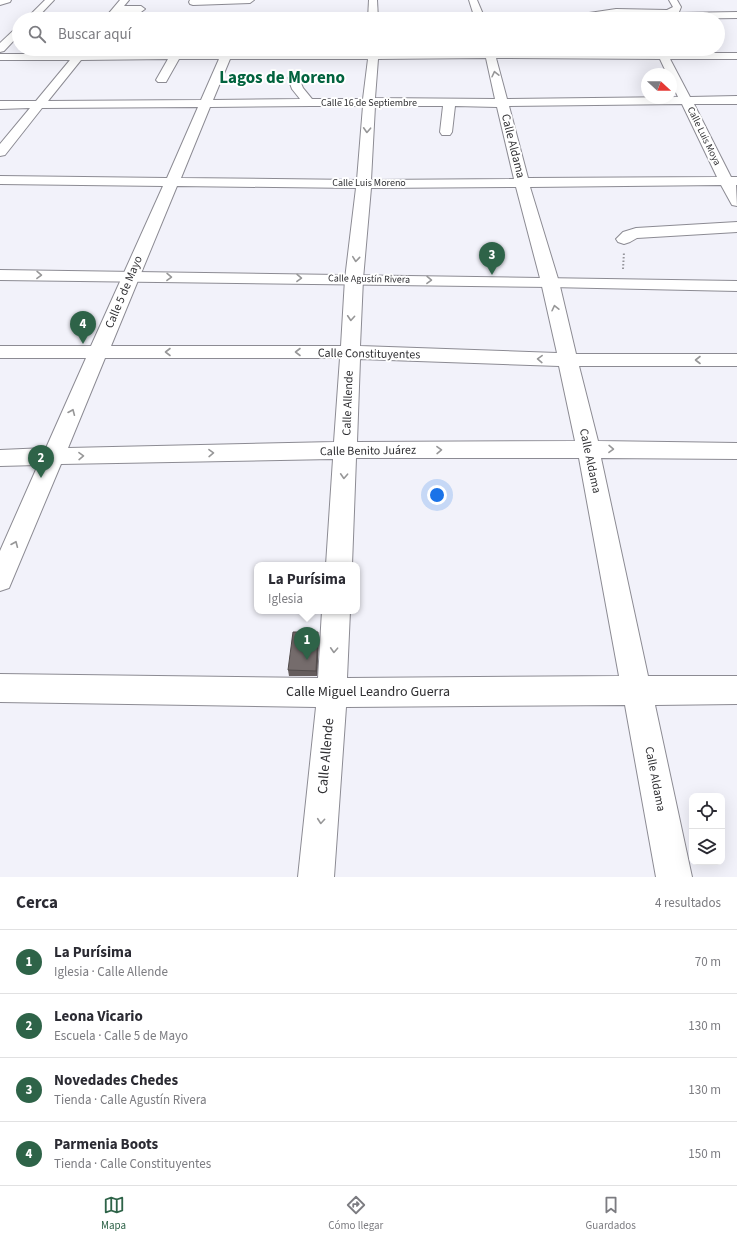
<!DOCTYPE html>
<html lang="es">
<meta charset="utf-8">
<style>
:root{--surface:#fff;--page:#f2f2f3;--text:#2b2b33;--muted:#7c7c81;--line:#e1e1e2;--accent:#2e6348}
body{margin:0;font-family:"Source Sans 3",sans-serif;background:var(--page);color:var(--text)}
.controls{position:absolute;right:12px;bottom:12px;display:grid;overflow:hidden;border-radius:8px;box-shadow:0 4px 16px #0002}
.controls button{width:36px;height:36px;display:grid;place-items:center;padding:0;border:0;border-bottom:1px solid var(--line);background:var(--surface);color:var(--text);font:20px sans-serif}
.compass{position:absolute;left:641px;top:68px;width:36px;height:36px;border-radius:50%;background:var(--surface);box-shadow:0 4px 16px #0002;rotate:111deg}
.you{position:absolute;left:437px;top:495px;width:14px;height:14px;margin:-10px;border:3px solid #fff;border-radius:50%;background:#1a73e8;box-shadow:0 0 0 6px #1a73e833}
.badge{display:grid;place-items:center;width:26px;height:26px;border-radius:50%;background:var(--accent);color:#fff;font-size:13px;font-weight:700}
.pin{position:absolute;translate:-50% -33px;filter:drop-shadow(0 1px 2px #0008)}
.pin::after{content:'';position:absolute;top:21px;width:14px;height:12px;background:inherit;clip-path:polygon(0 0,100% 0,50% 100%)}
.popup{position:absolute;left:254px;top:562px;width:106px;height:52px;box-sizing:border-box;display:grid;place-content:center;border-radius:8px;background:var(--surface);filter:drop-shadow(0 1px 3px #0005);font-size:13px;white-space:nowrap;color:var(--muted)}
.popup b{font-size:15px;color:var(--text)}
.popup::after{content:'';position:absolute;left:50%;top:100%;margin-left:-8px;border:8px solid transparent;border-top-color:var(--surface)}
.list{margin:0;padding:0;list-style:none}
h2{display:flex;justify-content:space-between;align-items:center;height:52px;margin:0;padding:0 16px;font-size:17px}
h2 small{font-size:13px;font-weight:400;color:var(--muted)}
.list li{display:grid;grid-template-columns:26px 1fr auto;gap:12px;align-items:center;box-sizing:border-box;height:64px;padding:0 16px;border-top:1px solid var(--line)}
.list b{display:block;font-size:15px;white-space:nowrap}
.list p{margin:0;font-size:13px;white-space:nowrap;color:var(--muted)}
.list em{font-size:13px;font-style:normal;color:var(--muted)}
.icon{flex:none;width:22px;height:22px;fill:none;stroke:currentColor;stroke-width:2;stroke-linecap:round;stroke-linejoin:round}
.map{position:relative;flex:none;width:737px;height:877px;overflow:hidden}
.search{position:absolute;background:var(--surface);box-shadow:0 4px 16px #0002;left:12px;right:12px;top:12px;height:44px;display:flex;align-items:center;gap:10px;box-sizing:border-box;padding:0 14px;border-radius:22px;color:var(--muted);font-size:15px}
.sheet{height:308px;background:var(--surface)}
nav{display:flex;justify-content:space-around;align-items:center;box-sizing:border-box;height:56px;border-top:1px solid var(--line);background:var(--surface);font-size:11px;color:var(--muted)}
nav a{display:grid;justify-items:center;gap:2px}
nav .on{color:var(--accent)}
.map>svg:first-child{display:block}
.lines{fill:none;stroke-linecap:round;stroke-linejoin:round}
.minor-casing{stroke:#8c8b93;stroke-width:2}
.major-casing{stroke:#8c8b93;stroke-width:2}
.path{stroke:#95959b;stroke-width:2;stroke-dasharray:1.5 2;stroke-linecap:butt}
.minor{fill:#fff;fill-rule:evenodd}
.major{fill:#fff;fill-rule:evenodd}
.wall{fill:#655d5d}
.shaded-wall{fill:#524c4c}
.building{fill:#756c6c;stroke:#524c4c}
.oneway{stroke:#979798}
.labels{text-anchor:middle;dominant-baseline:central;stroke-width:4;stroke-linejoin:round;paint-order:stroke}
.far-street-label{font-size:10px;fill:#2f2f32;stroke:#fff}
.street-label{font-size:12px;fill:#2f2f32;stroke:#fff}
.near-street-label{font-size:14px;fill:#2f2f32;stroke:#fff}
.far-town-label{font-size:17px;font-weight:bold;fill:#02633f;stroke:#fff}
</style>
<div class="map">
<svg width="737" height="877" viewBox="0 0 737 877">
<rect width="100%" height="100%" fill="#f2f2fa"/>
<g class="lines">
<defs>
<g id="minor">
<path d="M 0,0 L 11,0 L 10,2 L 0,5 Z"/>
<path d="M 45,0 L 54,0 L 36,19 L 26,19 Z"/>
<path d="M 120,0 L 129,0 L 124,6 L 141,6 L 145,9 L 141,12 L 120,12 L 114,19 L 104,19 Z"/>
<path d="M 190,0 L 254,0 L 250,3 L 193,5 L 190,4 L 189,2 Z"/>
<path d="M 369,0 L 377,0 L 378,19 L 368,19 Z"/>
<path d="M 469,0 L 477,0 L 485,19 L 475,19 Z"/>
<path d="M 669,0 L 677,0 L 681,7 L 679,12 L 676,13 L 737,12 L 737,18 L 669,19 L 666,18 L 665,16 L 616,15 L 587,19 L 564,19 L 569,16 L 616,9 L 667,10 L 673,7 Z"/>
<path d="M 19,27 L 19,35 L 4,51 L 0,52 L 0,43 L 16,28 Z"/>
<path d="M 79,49 L 88,49 L 87,54 L 222,53 L 224,49 L 234,49 L 232,53 L 369,52 L 369,49 L 379,49 L 379,52 L 485,52 L 484,49 L 494,49 L 495,52 L 657,53 L 655,49 L 665,49 L 667,53 L 737,53 L 737,59 L 670,59 L 690,97 L 737,96 L 737,104 L 694,104 L 731,177 L 737,177 L 737,185 L 736,185 L 737,206 L 732,205 L 721,185 L 530,187 L 559,282 L 576,354 L 737,354 L 737,366 L 579,366 L 598,441 L 737,443 L 737,459 L 601,458 L 648,676 L 737,676 L 737,704 L 655,705 L 692,877 L 656,877 L 625,705 L 346,707 L 334,877 L 298,877 L 316,707 L 0,702 L 0,674 L 318,678 L 322,611 L 350,611 L 347,678 L 619,676 L 579,458 L 356,458 L 352,565 L 326,565 L 333,459 L 61,464 L 9,588 L 0,591 L 0,551 L 38,465 L 0,466 L 0,450 L 46,448 L 86,358 L 0,358 L 0,346 L 91,346 L 163,186 L 0,184 L 0,176 L 167,178 L 198,107 L 42,108 L 5,155 L 0,156 L 0,144 L 30,108 L 0,109 L 0,101 L 36,101 L 70,60 L 0,60 L 0,54 L 76,54 ZM 486,58 L 495,99 L 375,98 L 378,59 ZM 496,58 L 660,59 L 667,74 L 671,74 L 671,82 L 678,97 L 507,99 ZM 168,59 L 156,80 L 158,82 L 166,82 L 179,59 L 219,59 L 201,100 L 48,101 L 81,60 ZM 230,59 L 368,59 L 363,99 L 312,99 L 303,88 L 298,76 L 294,75 L 288,78 L 292,89 L 300,99 L 213,100 ZM 682,104 L 717,177 L 528,178 L 509,106 ZM 311,106 L 363,106 L 357,180 L 181,178 L 210,107 ZM 375,106 L 443,106 L 440,132 L 442,135 L 450,135 L 452,132 L 455,106 L 497,107 L 514,179 L 371,180 ZM 177,186 L 356,188 L 345,279 L 341,346 L 111,346 ZM 516,187 L 541,282 L 557,353 L 360,346 L 363,279 L 371,188 ZM 105,358 L 340,358 L 334,442 L 68,448 ZM 360,359 L 559,366 L 575,441 L 357,442 Z"/>
<path d="M 737,222 L 737,232 L 637,238 L 630,242 L 624,244 L 618,242 L 616,239 L 623,232 L 636,228 Z"/>
</g>
<path id="major" d="M 0,270 L 737,281 L 737,291 L 550,287 L 0,280 Z"/>
</defs>
<use href="#minor" class="minor-casing"/>
<use href="#major" class="major-casing"/>
<path class="path" d="M 623,269 L 624,252"/>
<use href="#minor" class="minor"/>
<use href="#major" class="major"/>
</g>
<path class="wall" d="M 319,638 L 317,676 L 289,676 L 288,670 Z"/>
<path class="shaded-wall" d="M 318,632 L 319,638 L 317,676 L 316,671 Z"/>
<path class="building" d="M 293,632 L 318,632 L 316,671 L 288,670 Z"/>
<defs><path id="oneway-chevron" d="M-2-3.5L2.5 0L-2 3.5" fill="none" stroke-width="1.6" stroke-linecap="round" stroke-linejoin="round"/></defs>
<g class="oneway">
<use href="#oneway-chevron" transform="translate(495 74) rotate(-103)"/>
<use href="#oneway-chevron" transform="translate(367 130) rotate(93)"/>
<use href="#oneway-chevron" transform="translate(356 259) rotate(96)"/>
<use href="#oneway-chevron" transform="translate(39 275) rotate(1)"/>
<use href="#oneway-chevron" transform="translate(169 277) rotate(1)"/>
<use href="#oneway-chevron" transform="translate(299 278) rotate(1)"/>
<use href="#oneway-chevron" transform="translate(429 280) rotate(1)"/>
<use href="#oneway-chevron" transform="translate(555 308) rotate(-103)"/>
<use href="#oneway-chevron" transform="translate(351 318) rotate(94)"/>
<use href="#oneway-chevron" transform="translate(168 352) rotate(-180)"/>
<use href="#oneway-chevron" transform="translate(298 352) rotate(-180)"/>
<use href="#oneway-chevron" transform="translate(540 359) rotate(-178)"/>
<use href="#oneway-chevron" transform="translate(698 360) rotate(-180)"/>
<use href="#oneway-chevron" transform="translate(72 412) rotate(-67)"/>
<use href="#oneway-chevron" transform="translate(611 449) rotate(1)"/>
<use href="#oneway-chevron" transform="translate(439 450) rotate(-1)"/>
<use href="#oneway-chevron" transform="translate(211 453) rotate(-1)"/>
<use href="#oneway-chevron" transform="translate(81 456) rotate(-1)"/>
<use href="#oneway-chevron" transform="translate(344 476) rotate(93)"/>
<use href="#oneway-chevron" transform="translate(15 544) rotate(-67)"/>
<use href="#oneway-chevron" transform="translate(334 650) rotate(93)"/>
<use href="#oneway-chevron" transform="translate(321 821) rotate(95)"/>
</g>
<g class="labels">
<g class="far-street-label">
<text x="369" y="103">Calle 16 de Septiembre</text>
<text transform="translate(704 136) rotate(64)">Calle Luis Moya</text>
<text x="369" y="183">Calle Luis Moreno</text>
<text transform="translate(369 279) rotate(1)">Calle Agustín Rivera</text>
</g>
<g class="street-label">
<text transform="translate(513 146) rotate(76)">Calle Aldama</text>
<text transform="translate(124 292) rotate(-67)">Calle 5 de Mayo</text>
<text transform="translate(369 354) rotate(1)">Calle Constituyentes</text>
<text transform="translate(348 403) rotate(-88)">Calle Allende</text>
<text transform="translate(368 451) rotate(-1)">Calle Benito Juárez</text>
<text transform="translate(590 461) rotate(78)">Calle Aldama</text>
<text transform="translate(655 779) rotate(79)">Calle Aldama</text>
</g>
<g class="near-street-label">
<text x="368" y="692">Calle Miguel Leandro Guerra</text>
<text transform="translate(326 756) rotate(-85)">Calle Allende</text>
</g>
<g class="far-town-label">
<text x="282" y="78">Lagos de Moreno</text>
</g>
</g>
</svg>
<div class="controls">
<button><svg class="icon" aria-label="locate" viewBox="0 0 24 24"><circle cx="12" cy="12" r="6"/><path d="M12 2v4M12 18v4M2 12h4M18 12h4"/></svg></button>
<button><svg class="icon" aria-label="layers" viewBox="0 0 24 24"><path d="M12 4l9 5-9 5-9-5zM3 14l9 5 9-5"/></svg></button>
</div>
<svg class="compass" viewBox="-18 -18 36 36"><path d="M0-13l5 13h-10z" fill="#e53935"/><path d="M0 13l5-13h-10z" fill="#7c7c81"/></svg>
<div class="you"></div>
<div class="pin badge" style="left:307px;top:660px">1</div>
<div class="popup"><b>La Purísima</b>Iglesia</div>
<div class="pin badge" style="left:41px;top:478px">2</div>
<div class="pin badge" style="left:492px;top:275px">3</div>
<div class="pin badge" style="left:83px;top:344px">4</div>
<div class="search"><svg class="icon" aria-label="search" viewBox="0 0 24 24"><circle cx="10" cy="10" r="6"/><path d="M15 15l6 6"/></svg>Buscar aquí</div>
</div>
<section class="sheet">
<h2>Cerca<small>4 resultados</small></h2>
<ul class="list">
<li><span class="badge">1</span><div><b>La Purísima</b><p>Iglesia · Calle Allende</p></div><em>70 m</em></li>
<li><span class="badge">2</span><div><b>Leona Vicario</b><p>Escuela · Calle 5 de Mayo</p></div><em>130 m</em></li>
<li><span class="badge">3</span><div><b>Novedades Chedes</b><p>Tienda · Calle Agustín Rivera</p></div><em>130 m</em></li>
<li><span class="badge">4</span><div><b>Parmenia Boots</b><p>Tienda · Calle Constituyentes</p></div><em>150 m</em></li>
</ul>
</section>
<nav>
<a class="on"><svg class="icon" aria-label="map" viewBox="0 0 24 24"><path d="M3 6l6-2 6 2 6-2v14l-6 2-6-2-6 2zM9 4v14M15 6v14"/></svg>Mapa</a>
<a><svg class="icon" aria-label="directions" viewBox="0 0 24 24"><path d="M12 3l9 9-9 9-9-9zM9 14v-3h6M13 9l2 2-2 2"/></svg>Cómo llegar</a>
<a><svg class="icon" aria-label="saved" viewBox="0 0 24 24"><path d="M7 4h10v16l-5-4-5 4z"/></svg>Guardados</a>
</nav>
